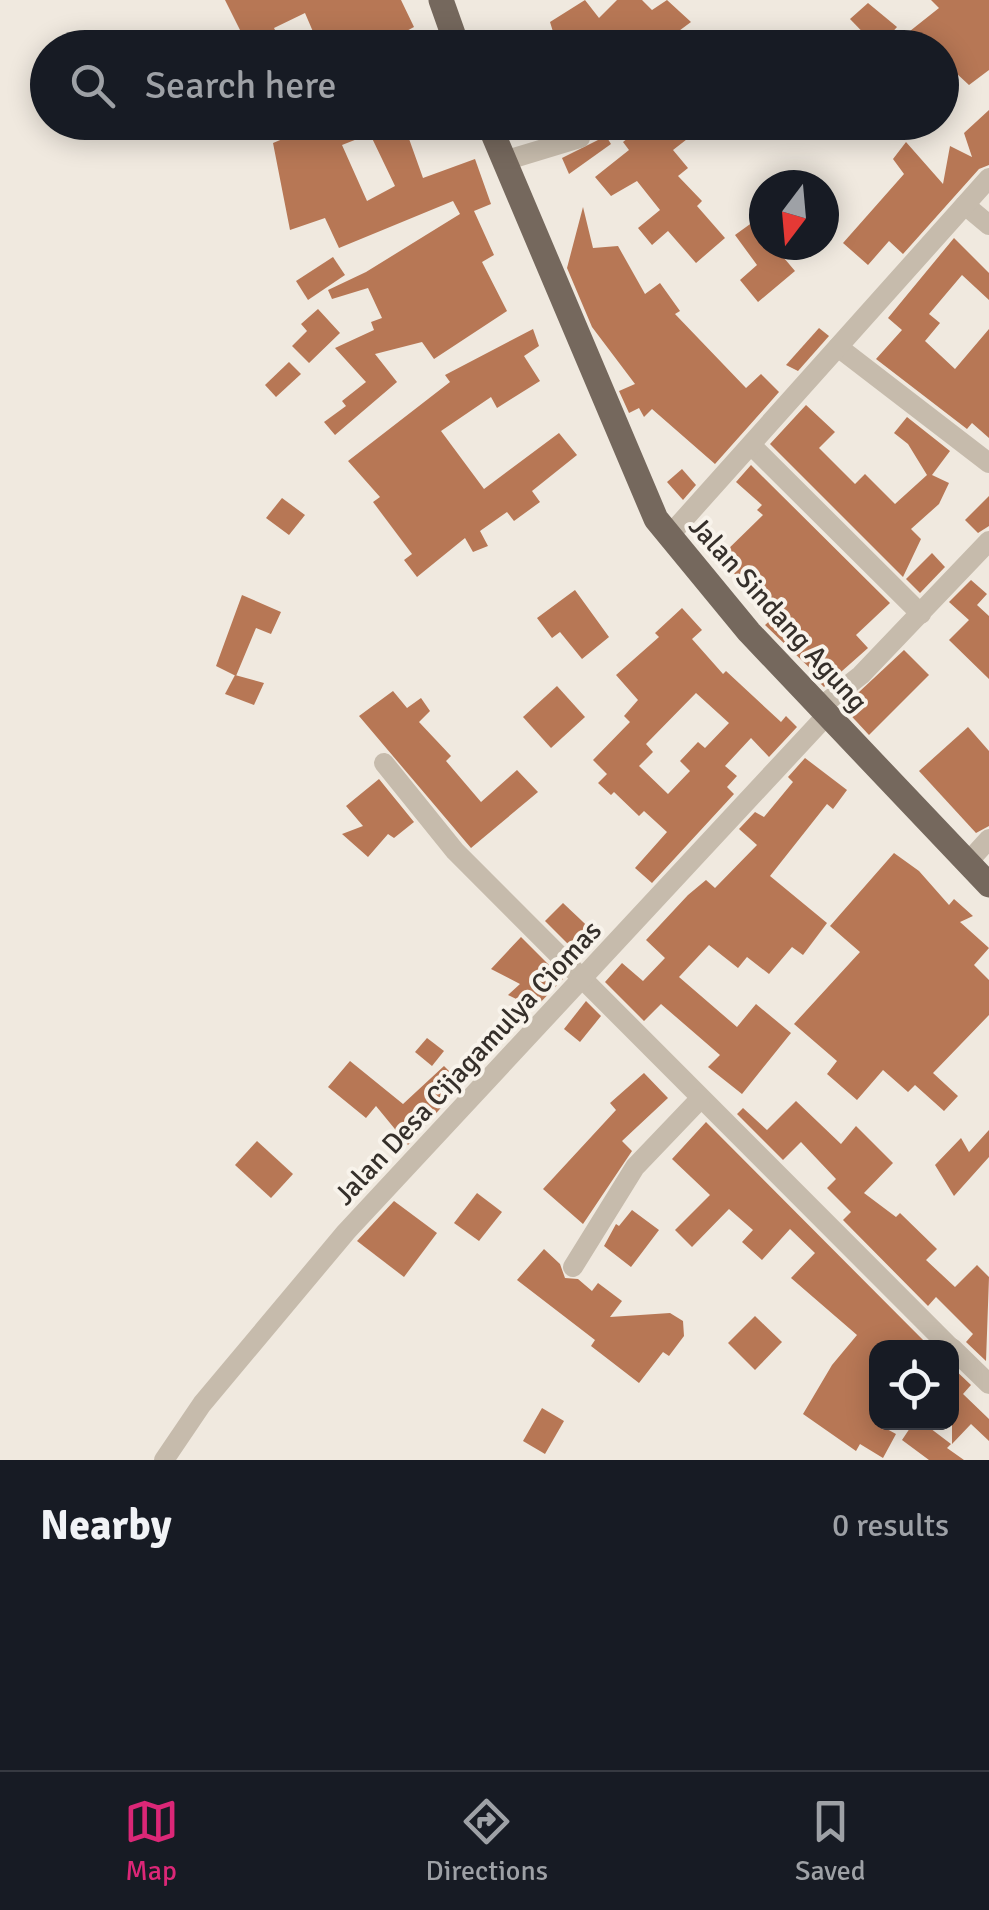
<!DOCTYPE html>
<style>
:root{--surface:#171b24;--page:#242831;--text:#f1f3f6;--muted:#9ea1a6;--line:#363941;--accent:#db2777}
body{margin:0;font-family:Signika,sans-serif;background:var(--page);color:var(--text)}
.controls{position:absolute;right:30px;bottom:30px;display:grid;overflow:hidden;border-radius:20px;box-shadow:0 5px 25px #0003}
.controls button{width:90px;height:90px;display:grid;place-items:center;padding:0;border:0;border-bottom:2px solid var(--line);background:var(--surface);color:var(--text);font:50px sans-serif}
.compass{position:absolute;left:749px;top:170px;width:90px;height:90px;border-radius:50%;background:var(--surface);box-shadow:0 5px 25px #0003;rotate:196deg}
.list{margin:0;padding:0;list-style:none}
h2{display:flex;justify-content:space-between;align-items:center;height:130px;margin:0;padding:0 40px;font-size:42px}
h2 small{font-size:32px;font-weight:400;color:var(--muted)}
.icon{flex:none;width:55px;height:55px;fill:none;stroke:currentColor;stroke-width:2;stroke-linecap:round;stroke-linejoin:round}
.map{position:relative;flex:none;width:989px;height:1460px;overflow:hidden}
.search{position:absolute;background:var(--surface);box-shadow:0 5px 25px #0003;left:30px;right:30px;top:30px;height:110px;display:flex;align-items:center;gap:25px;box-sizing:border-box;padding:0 35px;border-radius:55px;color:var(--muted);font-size:38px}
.sheet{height:310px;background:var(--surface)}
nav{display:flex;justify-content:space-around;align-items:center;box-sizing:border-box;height:140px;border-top:2px solid var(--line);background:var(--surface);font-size:28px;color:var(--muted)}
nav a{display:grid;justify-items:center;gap:5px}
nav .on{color:var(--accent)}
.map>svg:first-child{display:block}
.building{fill:#b77755;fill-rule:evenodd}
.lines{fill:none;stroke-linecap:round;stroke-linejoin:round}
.street{stroke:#c6bbac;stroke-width:20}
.primary{stroke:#75685d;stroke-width:25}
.labels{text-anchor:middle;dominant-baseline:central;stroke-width:8;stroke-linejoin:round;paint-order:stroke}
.street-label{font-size:28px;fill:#352f2a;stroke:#f8f3eb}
</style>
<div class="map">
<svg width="989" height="1460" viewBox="0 0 989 1460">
<rect width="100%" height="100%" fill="#f0e9df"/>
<g class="building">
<path d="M 225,0 L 401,0 L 414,27 L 399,35 L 406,48 L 320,48 L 305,13 L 274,28 L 284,48 L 249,48 Z"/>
<path d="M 585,0 L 599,18 L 617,0 L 642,0 L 652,10 L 667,0 L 691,22 L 656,48 L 614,48 L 608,38 L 598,48 L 558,48 L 550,22 Z"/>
<path d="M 931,0 L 989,0 L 989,70 L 969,85 L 942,60 L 942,48 L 922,48 L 910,31 L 939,8 Z"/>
<path d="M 868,3 L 897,27 L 878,48 L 850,19 Z"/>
<path d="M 989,110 L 989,165 L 979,169 L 903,254 L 889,241 L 868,265 L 843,243 L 904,174 L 893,159 L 906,142 L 943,184 L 950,146 L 972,157 L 964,133 Z"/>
<path d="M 279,122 L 437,122 L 408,136 L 423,178 L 475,159 L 491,204 L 474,211 L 494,255 L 482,262 L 507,311 L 434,359 L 422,342 L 375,354 L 397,382 L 335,435 L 324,422 L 346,406 L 342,401 L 366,382 L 335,348 L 374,330 L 371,322 L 382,318 L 368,288 L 332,299 L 328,290 L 366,272 L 460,214 L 453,201 L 339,248 L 325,218 L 290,230 L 273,143 L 285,138 ZM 370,134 L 395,186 L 367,201 L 342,145 Z"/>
<path d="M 630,122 L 709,122 L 673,150 L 688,168 L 678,176 L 702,201 L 697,206 L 725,238 L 696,263 L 668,231 L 652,245 L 638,228 L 660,210 L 637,181 L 611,196 L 595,177 L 629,150 L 623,142 L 637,131 Z"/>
<path d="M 606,136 L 611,144 L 569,174 L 562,158 Z"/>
<path d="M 583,207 L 593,248 L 618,246 L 645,294 L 660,283 L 680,311 L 675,314 L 746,388 L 761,374 L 779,392 L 715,464 L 652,409 L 644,417 L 639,408 L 629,413 L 619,391 L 635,384 L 592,327 L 567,268 Z"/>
<path d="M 764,214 L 764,245 L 773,245 L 795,271 L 758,302 L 740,280 L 757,265 L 735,235 Z"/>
<path d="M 954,238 L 989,273 L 989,300 L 962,275 L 929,314 L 940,323 L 925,341 L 955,369 L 989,329 L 989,438 L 972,423 L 967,429 L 876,359 L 902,330 L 888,318 Z"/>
<path d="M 333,257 L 345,275 L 308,300 L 296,281 Z"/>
<path d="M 318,309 L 340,333 L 309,363 L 292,346 L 307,331 L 301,324 Z"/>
<path d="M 819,328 L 829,336 L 798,371 L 786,365 Z"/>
<path d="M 533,329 L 539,346 L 524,356 L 540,381 L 497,408 L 491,397 L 441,431 L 484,489 L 559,433 L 577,455 L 532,491 L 540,502 L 514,521 L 507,512 L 480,531 L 488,546 L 473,552 L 465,538 L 417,577 L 404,560 L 412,554 L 373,502 L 380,497 L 348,461 L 450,382 L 445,375 Z"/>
<path d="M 289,362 L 301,374 L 276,397 L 265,385 Z"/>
<path d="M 806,405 L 835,432 L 819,448 L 855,484 L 865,474 L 895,504 L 927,475 L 908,444 L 894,433 L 907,417 L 950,451 L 932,475 L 949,483 L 939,504 L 911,529 L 921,539 L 903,577 L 770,444 Z"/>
<path d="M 751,465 L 890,603 L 856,635 L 868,648 L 824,687 L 813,676 L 816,674 L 765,625 L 773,618 L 720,557 L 763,515 L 757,510 L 762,505 L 736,482 Z"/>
<path d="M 682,469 L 696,485 L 683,500 L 667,482 Z"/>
<path d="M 989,496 L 989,526 L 978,533 L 965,520 Z"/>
<path d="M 282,498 L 305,515 L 289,535 L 266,518 Z"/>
<path d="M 932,553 L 945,567 L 920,593 L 906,579 Z"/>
<path d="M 971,580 L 987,594 L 977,605 L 989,616 L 989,679 L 949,640 L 969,620 L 949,602 Z"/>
<path d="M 575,590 L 609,637 L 582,659 L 560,632 L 552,638 L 537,618 Z"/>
<path d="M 242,595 L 281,612 L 271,634 L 256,628 L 236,676 L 216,666 Z"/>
<path d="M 682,608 L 702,630 L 692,639 L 723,674 L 726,671 L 781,722 L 786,716 L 797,727 L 769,757 L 751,738 L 725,766 L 737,776 L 727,787 L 734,794 L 652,883 L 635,868 L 667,832 L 644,811 L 639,816 L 614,792 L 611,795 L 598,783 L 607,774 L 593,760 L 630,722 L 624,716 L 638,700 L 616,675 L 659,637 L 655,633 ZM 696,693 L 729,723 L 705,748 L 698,742 L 680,761 L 690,771 L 668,794 L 639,766 L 653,752 L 646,744 Z"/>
<path d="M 904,650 L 929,675 L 869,735 L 843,707 Z"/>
<path d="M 235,675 L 264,683 L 254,705 L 225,694 Z"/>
<path d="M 557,686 L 585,717 L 551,748 L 523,717 Z"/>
<path d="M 393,691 L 407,708 L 421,698 L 430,711 L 419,722 L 451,756 L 446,761 L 481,802 L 517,770 L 538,792 L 471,848 L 359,716 Z"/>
<path d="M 968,727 L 989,751 L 989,826 L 976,833 L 919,771 Z"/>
<path d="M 805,758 L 847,790 L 833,809 L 827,804 L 770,876 L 827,923 L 803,955 L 792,947 L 769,974 L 747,957 L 738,968 L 709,945 L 679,977 L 737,1027 L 756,1004 L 791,1033 L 742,1094 L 708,1067 L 720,1055 L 661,1004 L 644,1021 L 605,982 L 622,963 L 643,981 L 665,958 L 646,940 L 688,895 L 706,880 L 715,888 L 757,845 L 739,829 L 755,812 L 764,817 L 793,782 L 788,777 Z"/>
<path d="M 379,779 L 414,822 L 394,838 L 388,834 L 368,857 L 342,834 L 363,826 L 346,806 Z"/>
<path d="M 894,853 L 919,871 L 949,905 L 954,899 L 973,916 L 960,922 L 989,948 L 974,965 L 989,980 L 989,1015 L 933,1073 L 958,1096 L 944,1111 L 915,1085 L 908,1092 L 883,1070 L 857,1100 L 827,1074 L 837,1061 L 794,1024 L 860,952 L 830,926 Z"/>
<path d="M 563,903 L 600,938 L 582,958 L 545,921 Z"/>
<path d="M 521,937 L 563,979 L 535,1008 L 508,995 L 520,984 L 491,969 Z"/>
<path d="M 586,1001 L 601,1016 L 580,1042 L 564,1029 Z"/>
<path d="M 427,1038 L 444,1051 L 432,1066 L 415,1052 Z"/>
<path d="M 350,1061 L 403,1104 L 444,1066 L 462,1084 L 408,1145 L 376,1106 L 366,1118 L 328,1087 Z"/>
<path d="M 644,1073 L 668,1098 L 622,1141 L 632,1151 L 583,1224 L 543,1189 L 616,1110 L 610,1103 Z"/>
<path d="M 796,1101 L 841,1144 L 856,1126 L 893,1163 L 864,1193 L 896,1217 L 900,1213 L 937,1249 L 926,1260 L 955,1287 L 977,1265 L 989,1277 L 986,1361 L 966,1342 L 973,1334 L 936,1297 L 928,1306 L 843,1220 L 851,1212 L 827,1188 L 836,1179 L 801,1142 L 783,1160 L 737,1114 L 743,1108 L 767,1130 Z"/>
<path d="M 706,1122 L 931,1348 L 876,1348 L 876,1423 L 896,1434 L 883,1458 L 860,1444 L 856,1451 L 803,1414 L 832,1365 L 857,1335 L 791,1278 L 815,1253 L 790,1229 L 762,1260 L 742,1242 L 753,1230 L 729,1209 L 692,1247 L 675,1230 L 710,1195 L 672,1159 Z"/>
<path d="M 989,1130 L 989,1157 L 954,1196 L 935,1165 L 961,1138 L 969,1152 Z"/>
<path d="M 257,1141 L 293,1174 L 271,1198 L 235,1165 Z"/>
<path d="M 477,1193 L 502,1212 L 479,1241 L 454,1223 Z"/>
<path d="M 394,1201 L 437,1233 L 404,1277 L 357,1241 Z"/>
<path d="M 632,1210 L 659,1230 L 631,1267 L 604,1246 L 616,1224 L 619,1226 Z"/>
<path d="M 544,1249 L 560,1264 L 565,1278 L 578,1279 L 592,1291 L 598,1283 L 622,1301 L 610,1317 L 670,1313 L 683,1321 L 684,1336 L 669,1356 L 663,1352 L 639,1383 L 591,1346 L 595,1340 L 517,1280 Z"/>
<path d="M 755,1316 L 782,1342 L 755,1370 L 728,1343 Z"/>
<path d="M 952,1367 L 971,1385 L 963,1394 L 989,1419 L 989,1441 L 971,1424 L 952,1444 Z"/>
<path d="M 542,1408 L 564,1421 L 545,1454 L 523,1441 Z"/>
<path d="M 914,1422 L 922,1422 L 951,1444 L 947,1448 L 964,1460 L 929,1460 L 902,1440 Z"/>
</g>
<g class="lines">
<g class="street">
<path d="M 504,161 L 580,138"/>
<path d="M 965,205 L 989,225"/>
<path d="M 838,347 L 989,463"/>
<path d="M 751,445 L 921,614"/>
<path d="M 668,537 L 989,178"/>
<path d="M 819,708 L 861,675 L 989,541"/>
<path d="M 384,763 L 455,851 L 951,1348"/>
<path d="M 968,862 L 989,839"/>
<path d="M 573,1267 L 635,1167 L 700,1099"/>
<path d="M 952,1348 L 989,1384"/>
<path d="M 164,1460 L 202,1404 L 346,1232 L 826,716"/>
</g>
<g class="primary">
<path d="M 441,0 L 458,48"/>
<path d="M 488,122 L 656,519 L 749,632 L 989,885"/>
</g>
</g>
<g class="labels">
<g class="street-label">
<text transform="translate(778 614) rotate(48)">Jalan Sindang Agung</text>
<text transform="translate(468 1063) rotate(-47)">Jalan Desa Cijagamulya Ciomas</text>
</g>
</g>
</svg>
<div class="controls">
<button><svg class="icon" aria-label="locate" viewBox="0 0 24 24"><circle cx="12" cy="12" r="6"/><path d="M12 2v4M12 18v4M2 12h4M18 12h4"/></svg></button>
</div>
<svg class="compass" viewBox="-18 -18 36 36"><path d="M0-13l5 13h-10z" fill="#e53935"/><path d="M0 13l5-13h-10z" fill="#9ea1a6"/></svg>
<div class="search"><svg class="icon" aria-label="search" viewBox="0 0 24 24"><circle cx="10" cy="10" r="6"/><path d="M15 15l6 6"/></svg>Search here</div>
</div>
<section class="sheet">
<h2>Nearby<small>0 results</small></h2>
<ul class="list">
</ul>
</section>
<nav>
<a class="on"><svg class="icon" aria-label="map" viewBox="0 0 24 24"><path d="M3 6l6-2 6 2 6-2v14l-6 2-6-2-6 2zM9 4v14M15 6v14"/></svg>Map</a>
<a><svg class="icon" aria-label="directions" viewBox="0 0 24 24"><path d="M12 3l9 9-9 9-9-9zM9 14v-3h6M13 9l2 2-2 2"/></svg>Directions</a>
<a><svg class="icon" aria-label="saved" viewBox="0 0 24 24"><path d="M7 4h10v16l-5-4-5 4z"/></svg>Saved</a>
</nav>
